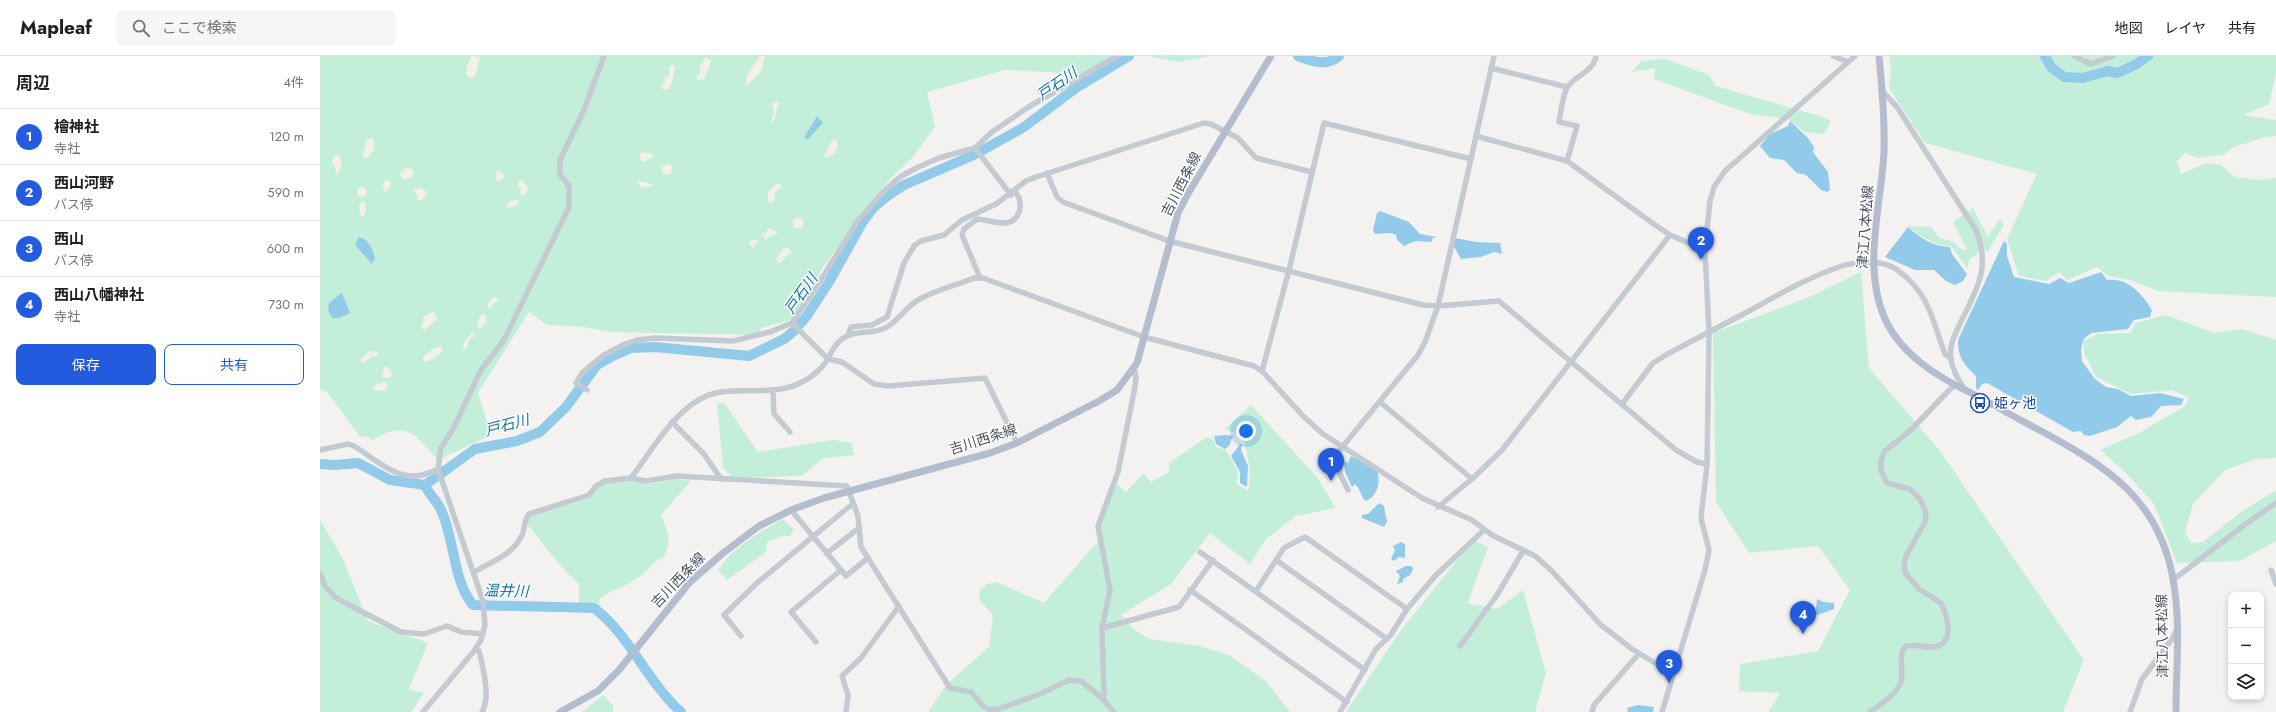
<!DOCTYPE html>
<html lang="ja">
<meta charset="utf-8">
<style>
:root{--surface:#fff;--page:#f6f6f6;--text:#202124;--muted:#757577;--line:#e0e0e0;--accent:#225bdd}
body{margin:0;font-family:Jost,"Noto Sans JP",sans-serif;background:var(--page);color:var(--text)}
.controls{position:absolute;right:12px;bottom:12px;display:grid;overflow:hidden;border-radius:8px;box-shadow:0 2px 6px #0003}
.controls button{width:36px;height:36px;display:grid;place-items:center;padding:0;border:0;border-bottom:1px solid var(--line);background:var(--surface);color:var(--text);font:20px sans-serif}
.you{position:absolute;left:926px;top:375px;width:14px;height:14px;margin:-10px;border:3px solid #fff;border-radius:50%;background:#1a73e8;box-shadow:0 0 0 6px #1a73e833}
.badge{display:grid;place-items:center;width:26px;height:26px;border-radius:50%;background:var(--accent);color:#fff;font-size:13px;font-weight:700}
.pin{position:absolute;translate:-50% -33px;filter:drop-shadow(0 1px 2px #0008)}
.pin::after{content:'';position:absolute;top:21px;width:14px;height:12px;background:inherit;clip-path:polygon(0 0,100% 0,50% 100%)}
.list{margin:0;padding:0;list-style:none}
h2{display:flex;justify-content:space-between;align-items:center;height:52px;margin:0;padding:0 16px;font-size:17px}
h2 small{font-size:13px;font-weight:400;color:var(--muted)}
.list li{display:grid;grid-template-columns:26px 1fr auto;gap:12px;align-items:center;box-sizing:border-box;height:56px;padding:0 16px;border-top:1px solid var(--line)}
.list b{display:block;font-size:15px;white-space:nowrap}
.list p{margin:0;font-size:13px;white-space:nowrap;color:var(--muted)}
.list em{font-size:13px;font-style:normal;color:var(--muted)}
.actions{display:flex;gap:8px;padding:12px 16px}
.actions a{flex:1;padding:9px 0;border:1px solid var(--accent);border-radius:8px;text-align:center;font-size:14px;color:var(--accent)}
.actions .main{background:var(--accent);color:#fff}
.icon{flex:none;width:22px;height:22px;fill:none;stroke:currentColor;stroke-width:2;stroke-linecap:round;stroke-linejoin:round}
.map{position:relative;flex:none;width:1956px;height:656px;overflow:hidden}
header{display:flex;align-items:center;gap:24px;box-sizing:border-box;height:56px;padding:0 20px;background:var(--surface);border-bottom:1px solid var(--line)}
header strong{font-size:19px}
nav{display:flex;gap:22px;margin-inline-start:auto;font-size:14px}
.search{width:280px;height:36px;background:var(--page);display:flex;align-items:center;gap:10px;box-sizing:border-box;padding:0 14px;border-radius:8px;color:var(--muted);font-size:15px}
main{display:flex}
aside{flex:1;background:var(--surface)}
.map>svg:first-child{display:block}
.green{fill:#c3eed9}
.sand{fill:#f3f0e4}
.water{fill:#92cbe9}
.lines{fill:none;stroke-linecap:round;stroke-linejoin:round}
.river{stroke:#92cbe9;stroke-width:10}
.minor{stroke:#c3cad2;stroke-width:5.5}
.major{stroke:#b3bdce;stroke-width:7}
.labels{text-anchor:middle;dominant-baseline:central;stroke-width:3;stroke-linejoin:round;paint-order:stroke}
.street-label{font-size:14px;fill:#4a525e;stroke:#fff}
.transit-label{font-size:14px;fill:#164399;stroke:#fff;text-anchor:start}
.water-label{font-size:15px;font-style:italic;fill:#1375a8;stroke:#fff}
</style>
<header>
<strong>Mapleaf</strong>
<div class="search"><svg class="icon" aria-label="search" viewBox="0 0 24 24"><circle cx="10" cy="10" r="6"/><path d="M15 15l6 6"/></svg>ここで検索</div>
<nav><a>地図</a><a>レイヤ</a><a>共有</a></nav>
</header>
<main>
<aside>
<h2>周辺<small>4件</small></h2>
<ul class="list">
<li><span class="badge">1</span><div><b>檜神社</b><p>寺社</p></div><em>120 m</em></li>
<li><span class="badge">2</span><div><b>西山河野</b><p>バス停</p></div><em>590 m</em></li>
<li><span class="badge">3</span><div><b>西山</b><p>バス停</p></div><em>600 m</em></li>
<li><span class="badge">4</span><div><b>西山八幡神社</b><p>寺社</p></div><em>730 m</em></li>
</ul>
<div class="actions"><a class="main">保存</a><a>共有</a></div>
</aside>
<div class="map">
<svg width="1956" height="656" viewBox="0 0 1956 656">
<rect width="100%" height="100%" fill="#f4f2f1"/>
<g class="green">
<path d="M 0,0 L 796,0 L 763,18 L 685,14 L 607,36 L 615,71 L 593,101 L 569,124 L 503,211 L 474,263 L 441,272 L 439,279 L 289,276 L 264,271 L 227,269 L 209,256 L 158,337 L 171,379 L 118,404 C 94,379 88,363 53,384 L 46,380 L 40,381 L 7,336 L 0,333 Z"/>
<path d="M 828,0 L 892,0 L 858,6 Z"/>
<path d="M 1569,0 L 1956,0 L 1956,17 L 1949,48 L 1924,59 L 1956,64 L 1956,80 L 1942,82 L 1914,91 L 1903,99 L 1877,102 L 1865,97 L 1857,105 L 1861,118 L 1887,107 L 1901,109 L 1915,121 L 1938,124 L 1956,122 L 1956,241 L 1838,235 L 1810,224 L 1788,220 L 1777,211 L 1747,224 L 1739,216 L 1726,225 L 1699,220 L 1687,183 L 1717,118 L 1605,87 L 1569,32 L 1571,15 Z"/>
<path d="M 1346,3 L 1389,19 L 1396,30 L 1506,62 L 1511,66 L 1504,78 L 1485,76 L 1468,63 L 1430,58 L 1334,23 L 1335,12 L 1311,16 L 1322,5 Z"/>
<path d="M 1653,152 L 1668,181 L 1680,162 L 1684,169 L 1668,195 L 1663,193 L 1650,203 L 1647,212 L 1631,190 C 1612,189 1602,181 1588,170 L 1611,171 L 1619,182 L 1632,185 L 1642,194 L 1647,193 L 1633,166 Z"/>
<path d="M 1541,216 L 1549,312 L 1620,395 L 1764,604 L 1743,656 L 1448,656 L 1460,637 L 1419,635 L 1420,608 L 1498,595 L 1530,534 L 1498,490 L 1429,497 L 1396,446 L 1393,277 L 1487,242 Z"/>
<path d="M 1846,259 L 1894,277 L 1922,273 L 1956,284 L 1956,402 L 1936,403 L 1905,414 L 1873,448 L 1865,476 L 1871,487 L 1883,486 L 1921,456 L 1956,434 L 1956,485 L 1920,505 L 1857,507 L 1834,448 L 1803,414 L 1780,394 L 1819,377 L 1865,350 L 1869,342 L 1852,334 L 1811,338 L 1776,321 L 1764,297 L 1764,285 L 1777,278 L 1811,277 L 1815,267 Z"/>
<path d="M 397,347 L 405,348 L 438,396 L 513,384 L 532,387 L 534,399 L 502,403 L 482,420 L 413,422 L 403,412 Z"/>
<path d="M 931,349 L 997,421 L 1016,452 L 976,460 L 946,483 L 930,508 L 890,477 L 851,528 L 801,559 L 812,572 L 829,583 L 879,590 L 909,599 L 946,625 L 970,656 L 608,656 L 627,628 L 669,591 L 673,559 L 660,545 L 659,535 L 667,528 L 677,526 L 724,547 L 779,484 L 779,464 L 795,426 L 806,436 L 824,417 L 831,426 L 849,416 L 849,407 L 887,381 L 893,383 L 896,391 L 906,394 L 917,414 L 917,428 L 928,435 C 933,416 927,399 923,380 L 905,373 Z"/>
<path d="M 357,423 L 371,425 L 341,459 C 348,475 352,485 344,501 C 334,504 333,509 325,516 C 310,530 294,532 279,543 L 280,553 L 259,547 L 259,528 C 239,511 224,488 207,468 L 211,459 L 267,443 L 282,427 L 310,424 L 329,428 Z"/>
<path d="M 463,463 L 474,474 L 470,480 L 463,480 L 447,486 L 446,496 L 407,524 L 398,514 C 413,491 440,476 463,463 Z"/>
<path d="M 0,464 L 22,501 L 48,565 L 108,587 L 89,633 L 104,637 L 91,656 L 0,656 Z"/>
<path d="M 1153,484 L 1168,491 L 1148,547 L 1177,553 L 1203,534 L 1226,617 L 1215,656 L 1026,656 L 1079,577 Z"/>
<path d="M 283,639 L 293,649 L 293,656 L 262,656 Z"/>
</g>
<g class="sand">
<path d="M 151,0 L 160,1 L 155,21 L 150,22 L 146,18 L 147,10 Z"/>
<path d="M 440,0 L 445,0 L 441,16 L 426,30 L 427,19 Z"/>
<path d="M 386,1 L 391,5 L 384,24 L 377,24 L 376,20 L 380,18 L 380,9 L 383,8 L 383,4 Z"/>
<path d="M 352,9 L 355,10 L 352,27 L 348,34 L 342,33 L 341,30 L 345,25 L 344,22 L 349,20 L 349,11 Z"/>
<path d="M 455,46 L 459,46 L 454,66 L 451,65 L 454,57 L 452,48 Z"/>
<path d="M 52,82 L 54,84 L 54,94 L 47,102 L 44,102 L 43,98 L 47,83 Z"/>
<path d="M 516,83 L 518,91 L 514,98 L 506,102 L 504,101 L 510,87 Z"/>
<path d="M 322,96 L 332,98 L 334,101 L 322,106 L 319,100 Z"/>
<path d="M 17,98 C 24,102 21,111 19,117 L 15,119 L 16,113 L 11,105 Z"/>
<path d="M 349,108 L 352,109 L 351,118 L 343,118 L 343,115 L 340,110 Z"/>
<path d="M 86,112 L 92,113 L 94,116 L 92,121 L 85,124 L 79,119 Z"/>
<path d="M 177,115 L 186,120 L 179,125 L 175,123 Z"/>
<path d="M 67,123 L 71,127 L 68,134 L 65,136 L 63,133 L 63,127 Z"/>
<path d="M 201,124 L 209,132 L 203,140 L 200,138 L 201,133 L 197,128 Z"/>
<path d="M 319,125 L 332,128 L 333,130 L 322,132 L 317,127 Z"/>
<path d="M 458,127 L 461,129 L 461,132 L 455,136 L 455,142 L 450,148 C 444,137 450,133 458,127 Z"/>
<circle cx="42" cy="136" r="5"/>
<path d="M 99,132 L 106,135 L 107,138 L 101,145 L 97,144 L 98,139 L 93,134 Z"/>
<path d="M 194,144 L 199,144 L 198,149 L 188,152 L 187,147 Z"/>
<path d="M 44,145 L 46,155 L 43,161 L 40,159 L 39,149 Z"/>
<circle cx="478" cy="167" r="5.5"/>
<path d="M 448,172 L 457,176 L 457,178 L 449,180 L 446,185 L 444,180 L 440,178 L 446,177 Z"/>
<path d="M 432,183 L 440,185 L 436,187 L 434,193 L 429,187 Z"/>
<path d="M 467,191 L 472,197 L 467,199 L 461,207 L 458,206 L 456,203 L 464,192 Z"/>
<path d="M 174,241 L 177,241 L 178,244 L 169,253 L 167,248 Z"/>
<path d="M 112,256 L 116,258 L 117,263 L 104,275 L 101,269 L 103,268 L 103,262 Z"/>
<path d="M 163,258 L 166,260 L 167,265 L 160,273 L 157,270 L 160,260 Z"/>
<path d="M 152,277 L 155,278 L 154,281 L 149,283 L 147,292 L 142,295 L 145,284 Z"/>
<path d="M 121,290 L 123,295 L 115,302 L 105,306 L 103,305 L 103,301 L 114,292 Z"/>
<path d="M 50,295 L 57,296 L 58,300 L 52,300 L 44,307 L 41,306 L 40,304 Z"/>
<path d="M 64,311 L 67,311 L 72,317 L 71,321 L 62,322 Z"/>
<path d="M 64,326 L 67,327 L 68,331 L 64,335 L 52,334 L 57,328 Z"/>
</g>
<g class="water">
<path d="M 497,60 L 503,67 L 488,83 L 484,82 Z"/>
<path d="M 1470,65 L 1487,81 L 1494,91 L 1493,96 L 1508,116 L 1510,134 L 1507,136 L 1501,134 L 1486,119 L 1477,117 L 1464,104 L 1450,102 L 1440,90 L 1450,78 L 1468,70 Z"/>
<path d="M 1060,155 L 1089,166 L 1100,178 L 1117,181 L 1113,182 L 1111,186 L 1095,185 L 1084,190 L 1077,184 L 1076,179 L 1070,177 L 1055,178 L 1053,174 L 1057,157 Z"/>
<path d="M 1588,171 C 1601,183 1613,190 1630,191 L 1632,198 L 1647,218 L 1643,225 L 1635,229 L 1626,225 L 1614,214 L 1595,214 L 1565,201 Z"/>
<path d="M 39,181 C 49,184 52,192 55,202 L 52,208 L 35,189 Z"/>
<path d="M 1135,182 L 1156,186 L 1180,187 L 1182,198 L 1174,196 L 1161,201 L 1141,203 L 1133,189 Z"/>
<path d="M 1684,185 L 1687,188 L 1687,200 L 1694,221 L 1729,228 L 1740,222 L 1749,227 L 1781,216 L 1787,224 C 1807,221 1822,237 1832,254 L 1830,261 L 1814,264 L 1808,273 L 1771,277 L 1764,283 L 1761,293 L 1762,305 L 1775,323 L 1786,331 L 1798,333 L 1811,340 L 1840,337 L 1864,343 L 1861,349 L 1841,350 L 1831,361 L 1816,364 L 1811,360 L 1797,371 L 1770,380 L 1764,379 L 1761,375 L 1753,376 L 1667,327 L 1662,328 L 1658,334 L 1656,332 L 1656,320 C 1645,310 1637,300 1638,284 Z"/>
<path d="M 22,237 L 30,257 L 19,262 L 12,262 L 8,254 L 9,247 Z"/>
<path d="M 905,379 L 913,380 L 909,390 L 905,393 L 896,388 L 894,380 Z"/>
<path d="M 920,388 L 922,388 L 921,394 L 928,410 L 927,431 L 920,427 L 920,416 L 911,400 Z"/>
<path d="M 1031,400 L 1057,414 C 1061,425 1058,440 1046,445 C 1041,442 1040,432 1035,428 L 1032,431 L 1025,416 L 1024,405 L 1028,407 Z"/>
<path d="M 1059,447 L 1064,450 L 1067,466 L 1064,471 L 1042,462 L 1042,459 L 1048,458 Z"/>
<path d="M 1081,486 L 1085,488 L 1085,502 L 1079,501 L 1074,505 L 1071,503 L 1075,494 L 1073,490 Z"/>
<path d="M 1086,510 L 1092,510 L 1093,513 L 1090,519 L 1083,523 L 1083,526 L 1077,528 L 1080,520 L 1076,515 Z"/>
<path d="M 1497,543 L 1504,546 L 1514,547 L 1514,553 L 1495,560 Z"/>
<path d="M 1318,649 L 1334,651 L 1333,656 L 1308,656 L 1307,652 Z"/>
</g>
<g class="lines">
<g class="river">
<path d="M 978,0 C 991,5 1007,11 1019,0"/>
<path d="M 1725,0 L 1731,11 L 1744,21 L 1763,22 L 1788,15 L 1797,17 L 1815,9 L 1828,0"/>
<path d="M 0,408 L 15,409 L 38,407 L 70,424 L 105,429"/>
<path d="M 105,429 L 155,393 L 197,385 L 220,376 L 246,351 L 277,309 L 293,300 L 311,292 L 335,291 L 429,300 L 464,283 L 474,275 L 486,261 L 509,226 L 542,167 L 553,152 L 570,138 L 584,129 L 654,99 L 704,71 L 756,32 L 809,0"/>
<path d="M 105,429 C 108,438 117,444 121,454 C 135,483 132,523 153,549 L 274,552 C 309,578 328,627 361,656"/>
</g>
<g class="minor">
<path d="M 1513,0 L 1528,6"/>
<path d="M 1754,0 L 1771,8 L 1793,0"/>
<path d="M 1171,12 L 1247,31"/>
<path d="M 1561,34 L 1577,51 L 1656,174 C 1672,215 1655,235 1638,272 C 1633,283 1629,291 1631,304 C 1633,315 1639,325 1645,334"/>
<path d="M 1156,80 L 1247,105 L 1335,169 L 1350,179 L 1385,194"/>
<path d="M 655,92 L 691,139"/>
<path d="M 1247,105 L 1257,70 L 1239,66 C 1241,56 1242,41 1247,32 C 1253,20 1274,16 1276,0"/>
<path d="M 727,117 L 737,141 L 743,146 L 849,185 L 1103,249 L 1118,250 L 1179,245 L 1356,394 L 1377,406 L 1387,408"/>
<path d="M 660,222 L 642,179 L 644,173 L 657,163 C 673,164 694,176 700,153 C 701,146 699,140 695,136"/>
<path d="M 473,268 L 508,303 L 522,306 L 554,328 L 568,330 L 665,322 L 697,387"/>
<path d="M 528,279 L 531,271 L 552,269 L 567,261 L 584,207 L 594,190 L 601,185 L 624,179 L 642,164 L 676,148 L 706,125 L 716,121 L 884,67 L 891,68 L 918,82 L 936,102 L 992,116"/>
<path d="M 942,315 L 969,214 L 1004,67 L 1151,103"/>
<path d="M 267,334 L 256,327 L 262,317 L 284,299 L 305,288 L 317,284 L 335,282 L 413,285 L 450,276 L 472,267 L 504,219 L 537,166 L 564,135 L 580,121 L 596,112 L 619,102 L 655,92 L 672,76 L 710,50 L 797,0"/>
<path d="M 453,335 L 454,358 L 470,376"/>
<path d="M 1060,346 L 1152,423"/>
<path d="M 1302,348 L 1333,307 L 1346,299 C 1373,284 1401,270 1429,255 C 1459,238 1489,221 1522,210 C 1538,205 1562,204 1576,213 C 1609,236 1612,263 1625,298 L 1631,303"/>
<path d="M 352,366 L 384,398 L 401,423"/>
<path d="M 0,394 L 28,388 L 34,390 C 63,408 83,432 118,413"/>
<path d="M 311,422 C 333,393 361,341 401,336 C 429,332 458,340 484,325 C 492,321 504,311 508,302 C 512,295 515,288 522,283 C 535,273 551,279 565,272 C 576,267 584,254 595,246 C 611,235 635,230 654,222 L 663,222 L 824,281 L 934,310 L 942,315 L 984,361 L 1003,378 L 1102,442 L 1152,464 L 1172,479 L 1215,500 L 1231,514 L 1281,569 L 1312,593 L 1353,618"/>
<path d="M 1028,434 L 1020,418 L 1018,396 L 1098,299 L 1105,286 L 1118,250 L 1174,0"/>
<path d="M 1118,451 L 1152,423 L 1182,394 L 1350,179"/>
<path d="M 471,454 L 521,514 L 471,556 L 496,586"/>
<path d="M 880,496 L 1045,614"/>
<path d="M 507,497 L 539,472"/>
<path d="M 956,504 L 1067,583"/>
<path d="M 521,514 L 526,520 L 548,502"/>
<path d="M 1951,514 L 1956,528"/>
<path d="M 154,516 C 170,507 193,498 201,481 C 206,473 203,465 209,458 L 269,439 L 276,430 L 285,425 L 311,422 L 326,425 L 357,420 L 527,430 L 538,460 L 541,491 L 630,632 L 651,636 L 663,650 L 668,653 L 676,654 L 720,638 L 749,624 L 761,625 L 782,642 L 794,656"/>
<path d="M 0,517 L 5,530 L 16,542 L 81,576 L 104,578 L 127,570 L 141,576 L 163,578"/>
<path d="M 1853,524 L 1923,470 L 1956,447"/>
<path d="M 870,534 L 1027,646"/>
<path d="M 936,535 L 964,492 L 985,481 L 1087,553"/>
<path d="M 782,572 L 859,551 L 893,504"/>
<path d="M 421,580 L 404,559 L 437,527 L 530,450 L 534,449"/>
<path d="M 1140,590 L 1177,539 L 1203,495"/>
<path d="M 156,593 L 159,595 C 163,612 171,641 162,656"/>
<path d="M 782,642 L 784,639 L 782,572 L 790,534 L 778,470 L 798,416 L 814,336 L 816,322 L 814,311"/>
<path d="M 103,656 L 154,595 L 161,584 L 165,569 L 163,545 L 118,413 L 121,392 L 133,373 L 161,314 L 184,284 L 249,151 L 249,130 L 240,118 L 240,104 L 264,54 L 284,0"/>
<path d="M 526,656 L 528,639 L 522,620 L 541,602 L 579,550"/>
<path d="M 1020,656 L 1056,593 L 1070,580 L 1087,553 L 1116,519 L 1164,474"/>
<path d="M 1272,656 L 1274,649 L 1316,601"/>
<path d="M 1342,656 L 1385,514 L 1389,494 L 1381,462 L 1387,408 L 1389,276 L 1385,194 L 1390,145 L 1394,131 L 1405,115 L 1535,0"/>
<path d="M 1550,656 C 1560,648 1575,640 1580,628 C 1586,615 1576,600 1586,590 C 1594,588 1603,591 1611,591 C 1636,591 1628,561 1621,547 L 1599,533 L 1586,518 L 1584,510 L 1586,500 L 1605,466 L 1606,456 L 1600,443 L 1590,433 L 1567,427 L 1561,415 L 1561,405 L 1564,396 L 1591,374 L 1634,329"/>
<path d="M 1810,656 L 1822,623 L 1852,583 L 1857,573"/>
</g>
<g class="major">
<path d="M 1559,0 C 1562,31 1565,65 1564,96 C 1561,151 1542,211 1565,263 C 1581,298 1616,320 1649,336 C 1674,349 1698,363 1723,376 C 1789,412 1839,444 1853,523 C 1861,566 1856,612 1856,656"/>
<path d="M 240,656 L 278,635 L 299,614 L 370,526 L 403,497 L 439,470 L 471,454 L 504,442 L 670,397 L 697,387 L 779,345 L 797,334 L 817,307 L 858,157 L 869,136 L 951,0"/>
</g>
</g>
<defs>
<symbol id="bus-ring" viewBox="-11 -11 22 22"><circle r="9.5" fill="#fff" stroke="#1a4fb4" stroke-width="1.5"/><path d="M-5-6H5V4H4V6H2V4H-2V6H-4V4H-5ZM-3.5-4V0h7V-4ZM-3.5 1.2v1.5H-2V1.2ZM2 1.2v1.5H3.5V1.2Z" fill="#1a4fb4"/></symbol>
</defs>
<g fill-rule="evenodd">
<use href="#bus-ring" x="1649" y="336" width="22" height="22"/>
</g>
<g class="labels">
<g class="street-label">
<text transform="translate(861 128) rotate(-63)">吉川西条線</text>
<text transform="translate(1545 171) rotate(-86)">津江八本松線</text>
<text transform="translate(663 383) rotate(-18)">吉川西条線</text>
<text transform="translate(358 524) rotate(-46)">吉川西条線</text>
<text transform="translate(1842 580) rotate(-91)">津江八本松線</text>
</g>
<g class="transit-label">
<text x="1674" y="347">姫ヶ池</text>
</g>
<g class="water-label">
<text transform="translate(737 28) rotate(-35)">戸石川</text>
<text transform="translate(481 238) rotate(-55)">戸石川</text>
<text transform="translate(187 369) rotate(-15)">戸石川</text>
<text transform="translate(186 535) rotate(1)">温井川</text>
</g>
</g>
</svg>
<div class="controls">
<button>+</button>
<button>−</button>
<button><svg class="icon" aria-label="layers" viewBox="0 0 24 24"><path d="M12 4l9 5-9 5-9-5zM3 14l9 5 9-5"/></svg></button>
</div>
<div class="you"></div>
<div class="pin badge" style="left:1011px;top:425px">1</div>
<div class="pin badge" style="left:1381px;top:204px">2</div>
<div class="pin badge" style="left:1349px;top:627px">3</div>
<div class="pin badge" style="left:1483px;top:578px">4</div>
</div>
</main>
